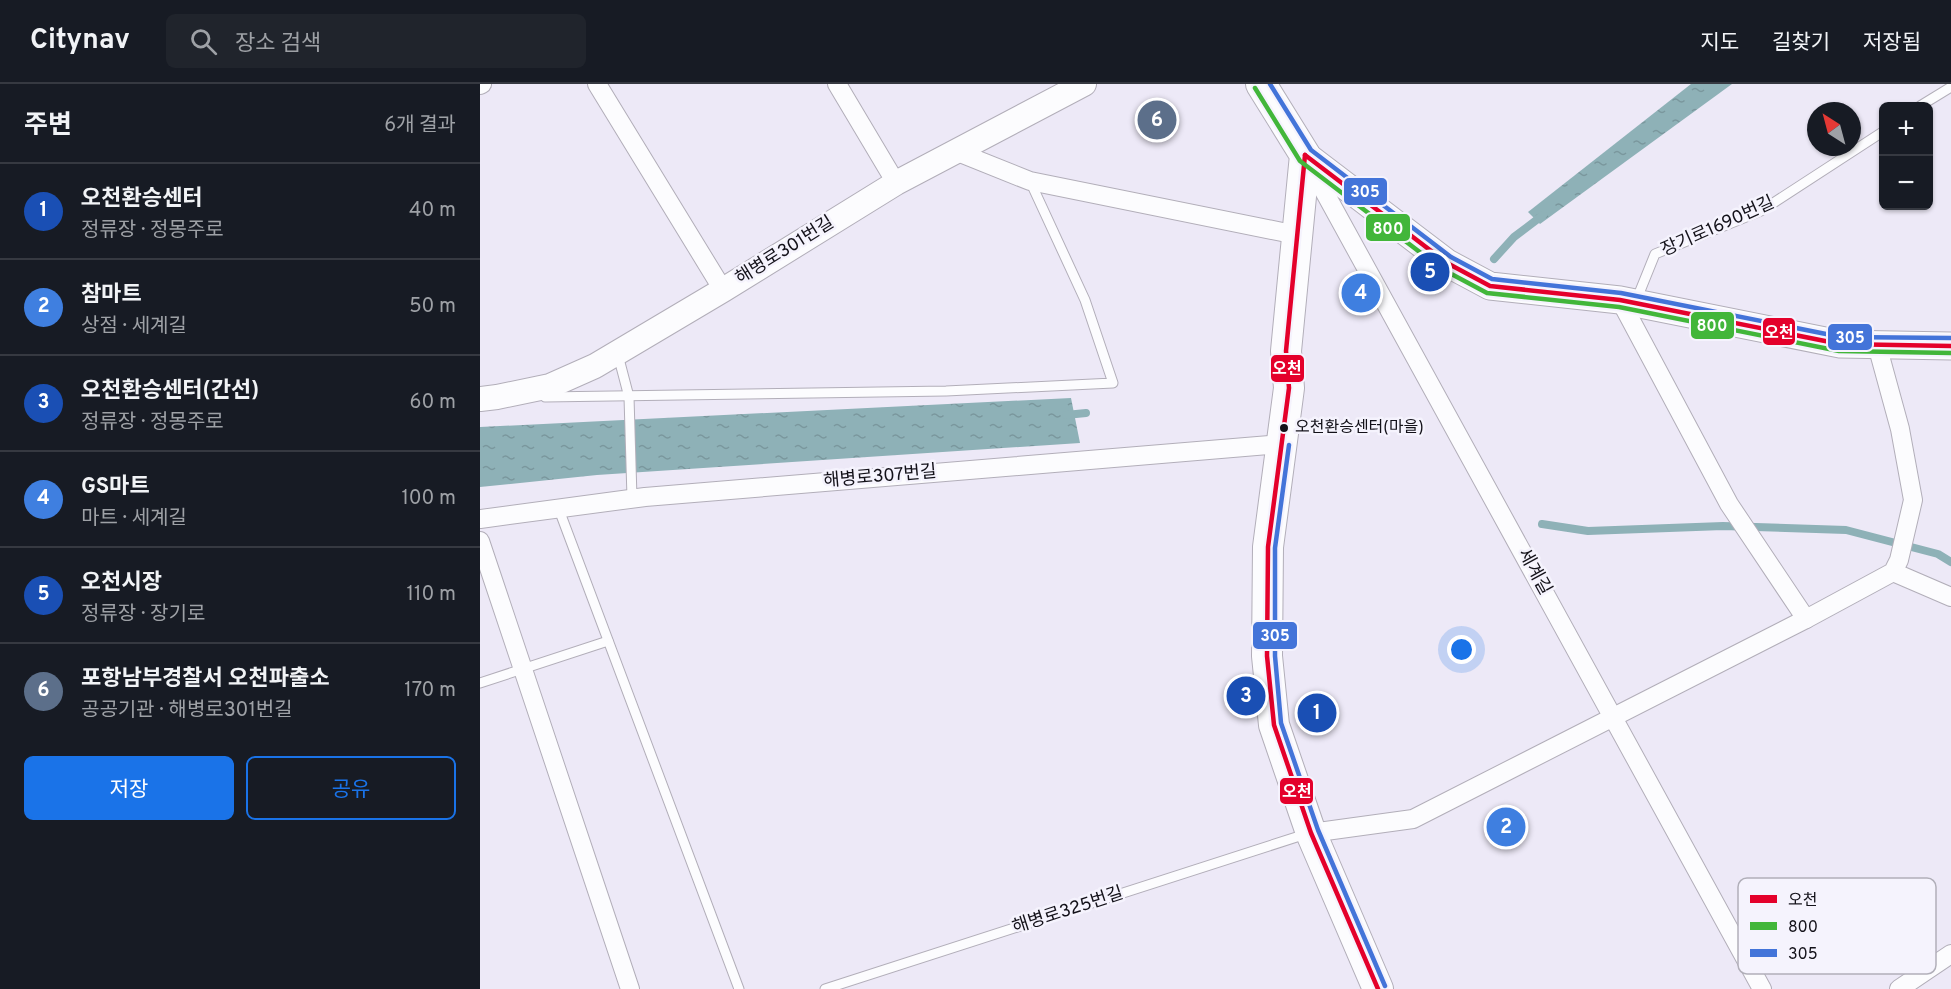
<!DOCTYPE html>
<html lang="ko">
<meta charset="utf-8">
<style>
:root{--surface:#171b24;--page:#20242c;--text:#f1f3f6;--muted:#9ea1a6;--line:#363941;--accent:#1a73e8}
body{margin:0;font-family:Overpass,"Noto Sans KR",sans-serif;background:var(--page);color:var(--text)}
.controls{position:absolute;right:18px;top:18px;display:grid;overflow:hidden;border-radius:9px;box-shadow:0 2px 4px #0004}
.controls button{width:54px;height:54px;display:grid;place-items:center;padding:0;border:0;border-bottom:2px solid var(--line);background:var(--surface);color:var(--text);font:30px sans-serif}
.compass{position:absolute;left:1327px;top:18px;width:54px;height:54px;border-radius:50%;background:var(--surface);box-shadow:0 2px 4px #0004;rotate:324deg}
.you{position:absolute;left:982px;top:566px;width:21px;height:21px;margin:-15px;border:4px solid #fff;border-radius:50%;background:#1a73e8;box-shadow:0 0 0 9px #1a73e833}
.badge{display:grid;place-items:center;width:39px;height:39px;border-radius:50%;background:var(--accent);color:#fff;font-size:20px;font-weight:700}
.pin{position:absolute;translate:-50% -50%;border:3px solid #fff;box-shadow:0 2px 6px #0006}
.list{margin:0;padding:0;list-style:none}
h2{display:flex;justify-content:space-between;align-items:center;height:78px;margin:0;padding:0 24px;font-size:26px}
h2 small{font-size:20px;font-weight:400;color:var(--muted)}
.list li{display:grid;grid-template-columns:39px 1fr auto;gap:18px;align-items:center;box-sizing:border-box;height:96px;padding:0 24px;border-top:2px solid var(--line)}
.list b{display:block;font-size:22px;white-space:nowrap}
.list p{margin:0;font-size:20px;white-space:nowrap;color:var(--muted)}
.list em{font-size:20px;font-style:normal;color:var(--muted)}
.actions{display:flex;gap:12px;padding:18px 24px}
.actions a{flex:1;padding:14px 0;border:2px solid var(--accent);border-radius:9px;text-align:center;font-size:21px;color:var(--accent)}
.actions .main{background:var(--accent);color:#fff}
.icon{flex:none;width:33px;height:33px;fill:none;stroke:currentColor;stroke-width:2;stroke-linecap:round;stroke-linejoin:round}
.map{position:relative;flex:none;width:1471px;height:905px;overflow:hidden}
header{display:flex;align-items:center;gap:36px;box-sizing:border-box;height:84px;padding:0 30px;background:var(--surface);border-bottom:2px solid var(--line)}
header strong{font-size:28px}
nav{display:flex;gap:33px;margin-inline-start:auto;font-size:21px}
.search{width:420px;height:54px;background:var(--page);display:flex;align-items:center;gap:15px;box-sizing:border-box;padding:0 21px;border-radius:9px;color:var(--muted);font-size:22px}
main{display:flex}
aside{flex:1;background:var(--surface)}
.map>svg:first-child{display:block}
.water{fill:url(#water-ripples)}
.lines{fill:none;stroke-linecap:round;stroke-linejoin:round}
.stream{stroke:#8eb1b7;stroke-width:8}
.service-casing{stroke:#b2aeb9;stroke-width:11}
.minor-casing{stroke:#b2aeb9;stroke-width:20}
.tertiary-casing{stroke:#b2aeb9;stroke-width:26}
.secondary-casing{stroke:#b2aeb9;stroke-width:29}
.primary-casing{stroke:#b2aeb9;stroke-width:32}
.service{stroke:#fcfcfe;stroke-width:9}
.minor{stroke:#fcfcfe;stroke-width:18}
.tertiary{stroke:#fcfcfe;stroke-width:24}
.secondary{stroke:#fcfcfe;stroke-width:27}
.primary{stroke:#fcfcfe;stroke-width:30}
.bus-1-casing{stroke:#f5f3fd;stroke-width:9}
.bus-2-casing{stroke:#f5f3fd;stroke-width:9}
.bus-3-casing{stroke:#f5f3fd;stroke-width:9}
.bus-1{stroke:#e4002b;stroke-width:4.5}
.bus-2{stroke:#42b63a;stroke-width:4.5}
.bus-3{stroke:#4374d9;stroke-width:4.5}
.bus-dot{fill:#131119;stroke:#f5f3fd;stroke-width:2}
.labels{text-anchor:middle;dominant-baseline:central;stroke-width:5;stroke-linejoin:round;paint-order:stroke}
.bus-label{font-size:16px;fill:#131119;stroke:#f5f3fd;text-anchor:start}
.street-label{font-size:18px;fill:#131119;stroke:#f5f3fd}
.key{fill:#f5f3fd;stroke:#b1afb9;stroke-width:1.5}
.key-label{font-size:16px;fill:#131119}
.line-badge{stroke:#f5f3fd;stroke-width:2}
.badge-label{font-size:16px;text-anchor:middle;font-weight:bold;fill:#fff}
</style>
<header>
<strong>Citynav</strong>
<div class="search"><svg class="icon" aria-label="search" viewBox="0 0 24 24"><circle cx="10" cy="10" r="6"/><path d="M15 15l6 6"/></svg>장소 검색</div>
<nav><a>지도</a><a>길찾기</a><a>저장됨</a></nav>
</header>
<main>
<aside>
<h2>주변<small>6개 결과</small></h2>
<ul class="list">
<li><span class="badge" style="background:#1a4fb4">1</span><div><b>오천환승센터</b><p>정류장 · 정몽주로</p></div><em>40 m</em></li>
<li><span class="badge" style="background:#3f7fe0">2</span><div><b>참마트</b><p>상점 · 세계길</p></div><em>50 m</em></li>
<li><span class="badge" style="background:#1a4fb4">3</span><div><b>오천환승센터(간선)</b><p>정류장 · 정몽주로</p></div><em>60 m</em></li>
<li><span class="badge" style="background:#3f7fe0">4</span><div><b>GS마트</b><p>마트 · 세계길</p></div><em>100 m</em></li>
<li><span class="badge" style="background:#1a4fb4">5</span><div><b>오천시장</b><p>정류장 · 장기로</p></div><em>110 m</em></li>
<li><span class="badge" style="background:#5c6f8a">6</span><div><b>포항남부경찰서 오천파출소</b><p>공공기관 · 해병로301번길</p></div><em>170 m</em></li>
</ul>
<div class="actions"><a class="main">저장</a><a>공유</a></div>
</aside>
<div class="map">
<svg width="1471" height="905" viewBox="0 0 1471 905">
<defs>
<pattern id="water-ripples" width="26" height="14" patternUnits="userSpaceOnUse" patternTransform="scale(1.5)"><rect width="26" height="14" fill="#8eb1b7"/><path d="M2 4q2-2 4 0t4 0M15 11q2-2 4 0t4 0" fill="none" stroke="#7a979d"/></pattern>
</defs>
<rect width="100%" height="100%" fill="#ede9f7"/>
<g class="water">
<path d="M 1211,0 L 1252,0 L 1060,140 L 1048,128 Z"/>
<path d="M 591,314 L 600,359 L 117,391 L 0,403 L 0,343 Z"/>
</g>
<g class="lines">
<g class="stream">
<path d="M 1014,175 L 1034,153 L 1063,131"/>
<path d="M 586,331 L 606,329"/>
<path d="M 1062,440 L 1108,447 L 1243,442 L 1366,446 L 1458,470 L 1471,478"/>
</g>
<defs>
<g id="service">
<path d="M 1440,22 L 1471,3"/>
<path d="M 1156,217 L 1175,170 L 1281,127 L 1404,47"/>
<path d="M 138,271 L 149,313 L 152,414"/>
<path d="M 65,313 L 466,307 L 633,299 L 605,216 L 550,97"/>
<path d="M 78,423 L 259,905"/>
<path d="M 0,599 L 128,557"/>
<path d="M 345,905 L 826,750"/>
</g>
<g id="minor">
<path d="M 117,0 L 243,206"/>
<path d="M 357,0 L 416,99"/>
<path d="M 0,1 L 2,0"/>
<path d="M 475,67 L 550,97 L 817,151"/>
<path d="M 828,78 L 1282,905"/>
<path d="M 1140,216 L 1249,420 L 1326,535"/>
<path d="M 0,435 L 165,413 L 802,360"/>
<path d="M 0,457 L 150,905"/>
<path d="M 1413,488 L 1471,513"/>
<path d="M 831,749 L 933,735 L 1326,535 L 1413,488 L 1419,476 L 1433,416 L 1420,345 L 1397,261"/>
<path d="M 1419,905 L 1471,870"/>
</g>
<path id="tertiary" d="M 0,315 L 17,313 L 70,302 L 115,282 L 243,206 L 416,99 L 604,0"/>
<path id="secondary" d="M 825,71 L 967,179 L 1010,202 L 1140,216 L 1360,260 L 1471,262"/>
<path id="primary" d="M 781,0 L 825,71 L 806,267 L 809,304 L 788,463 L 787,572 L 794,641 L 831,749 L 898,905"/>
</defs>
<use href="#service" class="service-casing"/>
<use href="#minor" class="minor-casing"/>
<use href="#tertiary" class="tertiary-casing"/>
<use href="#secondary" class="secondary-casing"/>
<use href="#primary" class="primary-casing"/>
<use href="#service" class="service"/>
<use href="#minor" class="minor"/>
<use href="#tertiary" class="tertiary"/>
<use href="#secondary" class="secondary"/>
<use href="#primary" class="primary"/>
<defs>
<g id="bus-1">
<path d="M 825,71 L 806,267 L 809,304 L 788,463 L 787,572 L 794,641 L 831,749 L 898,905"/>
<path d="M 825,71 L 967,179 L 1010,202 L 1140,216 L 1360,260 L 1471,262"/>
</g>
<path id="bus-2" d="M 775,4 L 820,77 L 962,185 L 1007,209 L 1139,223 L 1359,267 L 1471,269"/>
<g id="bus-3">
<path d="M 790,0 L 831,66 L 971,173 L 1012,195 L 1141,209 L 1361,253 L 1471,254"/>
<path d="M 809,361 L 795,464 L 795,572 L 801,639 L 838,746 L 905,902"/>
</g>
</defs>
<use href="#bus-1" class="bus-1-casing"/>
<use href="#bus-2" class="bus-2-casing"/>
<use href="#bus-3" class="bus-3-casing"/>
<use href="#bus-1" class="bus-1"/>
<use href="#bus-2" class="bus-2"/>
<use href="#bus-3" class="bus-3"/>
</g>
<circle class="bus-dot" cx="804" cy="344" r="5"/>
<g class="labels">
<g class="bus-label">
<text x="815" y="344">오천환승센터(마을)</text>
</g>
<g class="street-label">
<text transform="translate(1238 143) rotate(-24)">장기로1690번길</text>
<text transform="translate(305 167) rotate(-32)">해병로301번길</text>
<text transform="translate(400 393) rotate(-5)">해병로307번길</text>
<text transform="translate(1054 488) rotate(61)">세계길</text>
<text transform="translate(588 827) rotate(-18)">해병로325번길</text>
</g>
</g>
<rect x="1258" y="794" width="198" height="96" rx="9" class="key"/>
<rect x="1270" y="811" width="27" height="8" fill="#e4002b"/>
<rect x="1270" y="838" width="27" height="8" fill="#42b63a"/>
<rect x="1270" y="865" width="27" height="8" fill="#4374d9"/>
<g class="key-label">
<text x="1308" y="821">오천</text>
<text x="1308" y="848">800</text>
<text x="1308" y="875">305</text>
</g>
<g class="line-badge">
<rect x="863" y="93" width="45" height="29" rx="6" fill="#4374d9"/>
<rect x="885" y="129" width="46" height="29" rx="6" fill="#42b63a"/>
<rect x="1210" y="227" width="45" height="29" rx="6" fill="#42b63a"/>
<rect x="1282" y="233" width="34" height="29" rx="6" fill="#e4002b"/>
<rect x="1347" y="239" width="46" height="28" rx="6" fill="#4374d9"/>
<rect x="790" y="270" width="35" height="29" rx="6" fill="#e4002b"/>
<rect x="772" y="537" width="46" height="29" rx="6" fill="#4374d9"/>
<rect x="799" y="693" width="35" height="28" rx="6" fill="#e4002b"/>
</g>
<g class="badge-label">
<text x="885" y="113">305</text>
<text x="908" y="150">800</text>
<text x="1232" y="247">800</text>
<text x="1299" y="254">오천</text>
<text x="1370" y="259">305</text>
<text x="807" y="290">오천</text>
<text x="795" y="557">305</text>
<text x="817" y="713">오천</text>
</g>
</svg>
<div class="controls">
<button>+</button>
<button>−</button>
</div>
<svg class="compass" viewBox="-18 -18 36 36"><path d="M0-13l5 13h-10z" fill="#e53935"/><path d="M0 13l5-13h-10z" fill="#9ea1a6"/></svg>
<div class="you"></div>
<div class="pin badge" style="left:837px;top:629px;background:#1a4fb4">1</div>
<div class="pin badge" style="left:1026px;top:743px;background:#3f7fe0">2</div>
<div class="pin badge" style="left:766px;top:612px;background:#1a4fb4">3</div>
<div class="pin badge" style="left:881px;top:209px;background:#3f7fe0">4</div>
<div class="pin badge" style="left:950px;top:188px;background:#1a4fb4">5</div>
<div class="pin badge" style="left:677px;top:36px;background:#5c6f8a">6</div>
</div>
</main>
